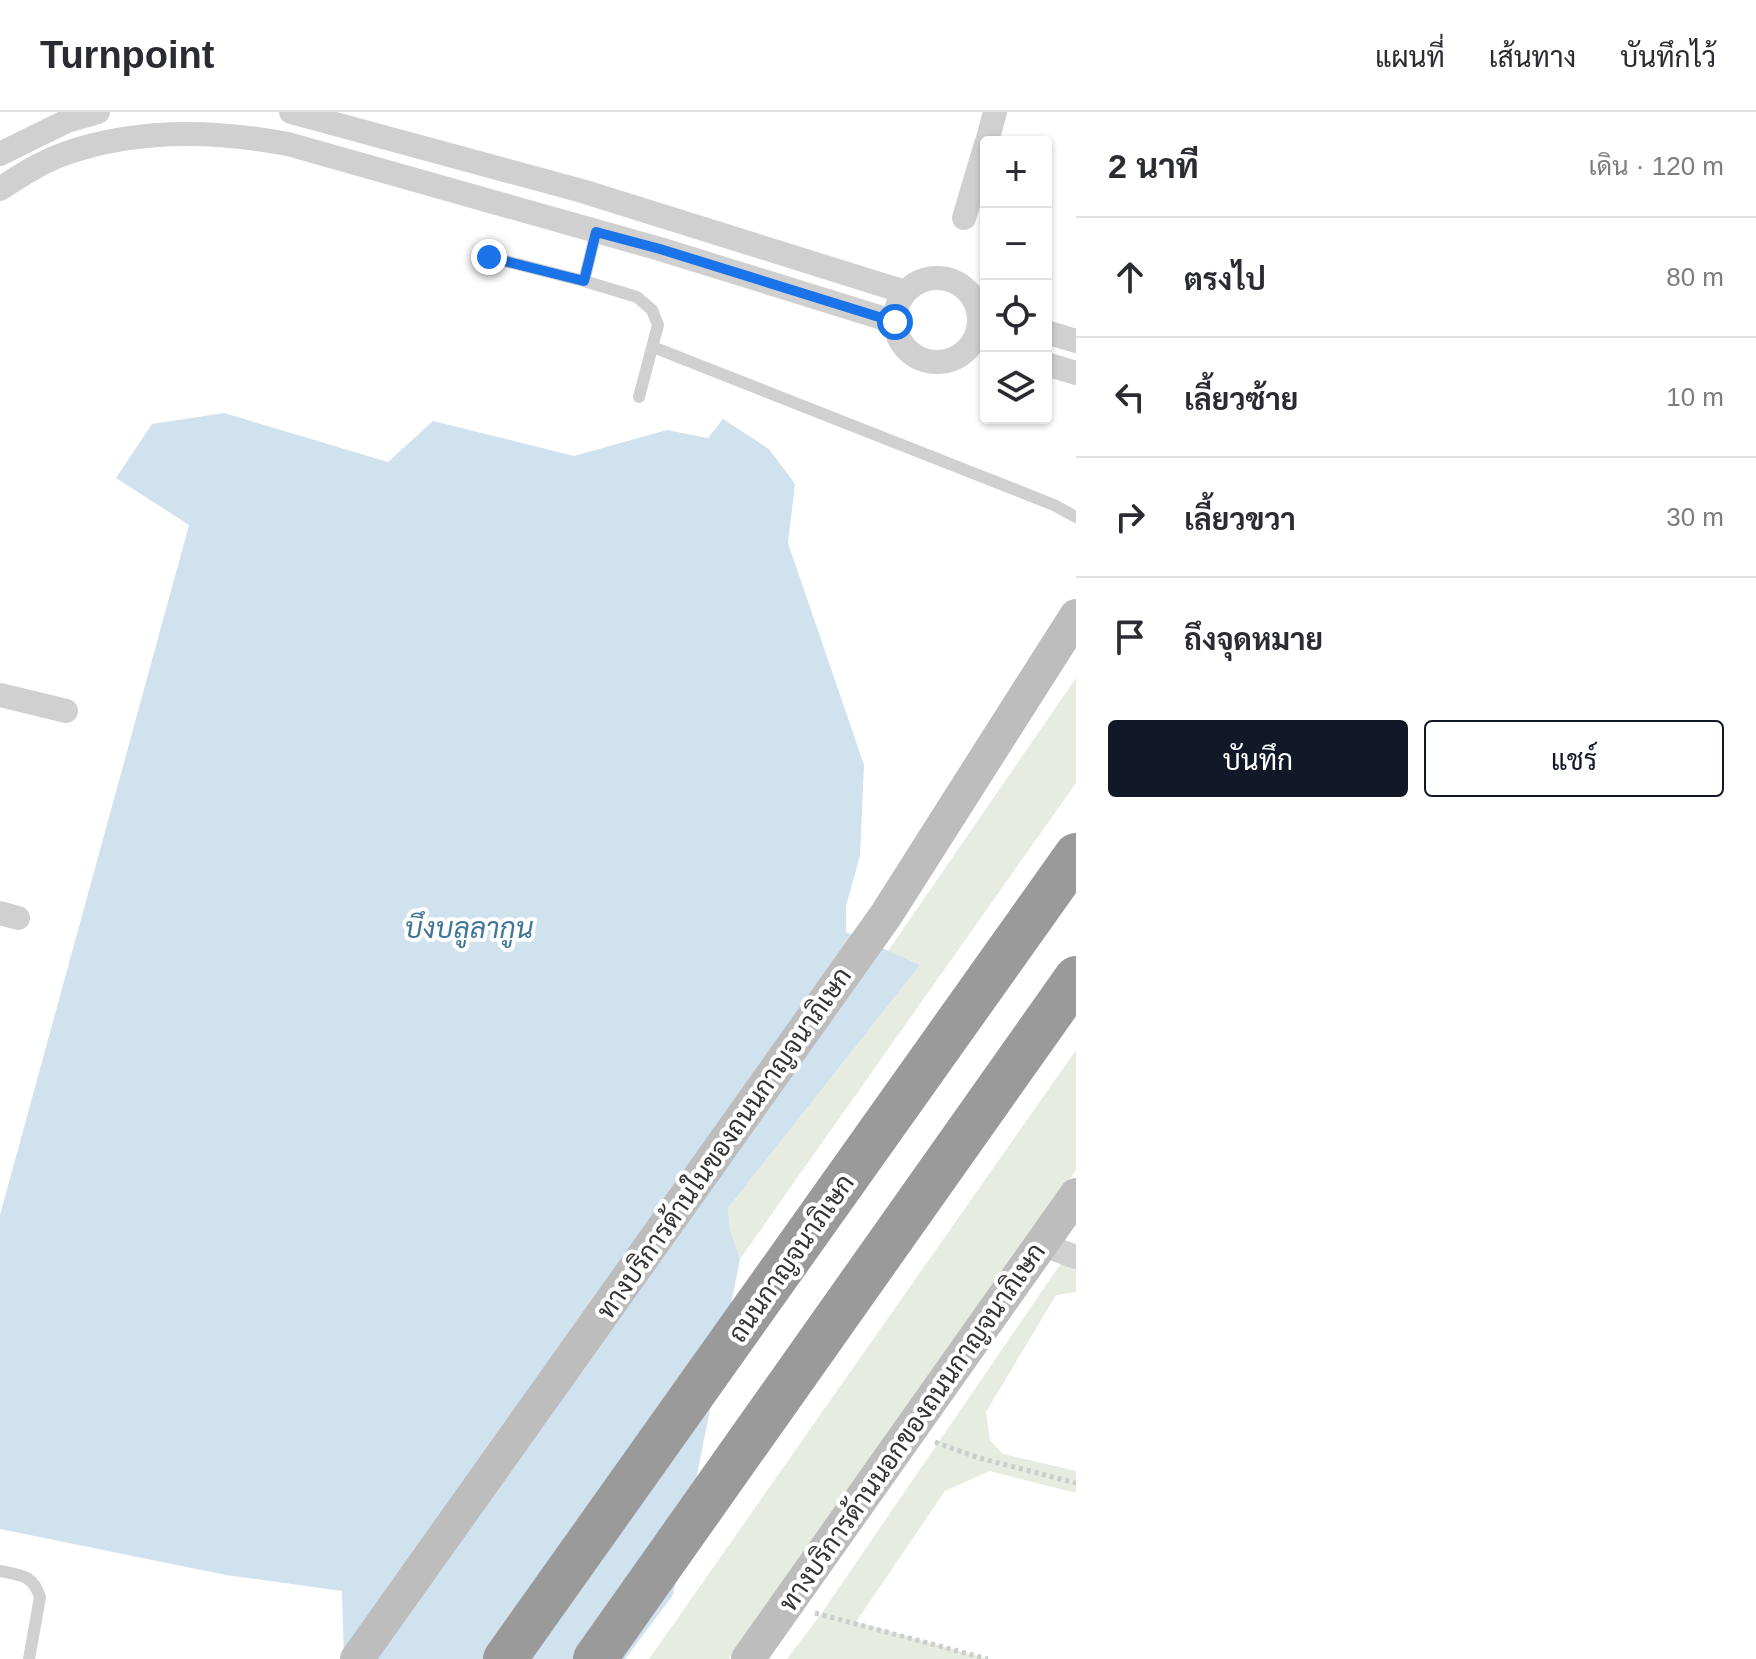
<!DOCTYPE html>
<html lang="th">
<meta charset="utf-8">
<style>
:root{--surface:#fff;--page:#f2f2f3;--text:#2b2b33;--muted:#7c7c81;--line:#e1e1e2;--accent:#111827}
body{margin:0;font-family:Arial,Sarabun,sans-serif;background:var(--page);color:var(--text)}
.controls{position:absolute;right:24px;top:24px;display:grid;overflow:hidden;border-radius:8px;box-shadow:0 2px 6px #0004}
.controls button{width:72px;height:72px;display:grid;place-items:center;padding:0;border:0;border-bottom:2px solid var(--line);background:var(--surface);color:var(--text);font:40px sans-serif}
.stop{position:absolute;width:24px;height:24px;margin:-18px;border:6px solid #1a73e8;border-radius:50%;background:#fff}
.stop.end{background:#1a73e8;border-color:#fff;box-shadow:0 2px 8px #0008}
.list{margin:0;padding:0;list-style:none}
h2{display:flex;justify-content:space-between;align-items:center;height:104px;margin:0;padding:0 32px;font-size:34px}
h2 small{font-size:26px;font-weight:400;color:var(--muted)}
.list li{display:grid;grid-template-columns:52px 1fr auto;gap:24px;align-items:center;box-sizing:border-box;height:120px;padding:0 32px;border-top:2px solid var(--line)}
.list b{display:block;font-size:30px;white-space:nowrap}
.list em{font-size:26px;font-style:normal;color:var(--muted)}
.actions{display:flex;gap:16px;padding:24px 32px}
.actions a{flex:1;padding:18px 0;border:2px solid var(--accent);border-radius:8px;text-align:center;font-size:28px;color:var(--accent)}
.actions .main{background:var(--accent);color:#fff}
.icon{flex:none;width:44px;height:44px;fill:none;stroke:currentColor;stroke-width:2;stroke-linecap:round;stroke-linejoin:round}
.map{position:relative;flex:none;width:1076px;height:1547px;overflow:hidden}
header{display:flex;align-items:center;gap:48px;box-sizing:border-box;height:112px;padding:0 40px;background:var(--surface);border-bottom:2px solid var(--line)}
header strong{font-size:38px}
nav{display:flex;gap:44px;margin-inline-start:auto;font-size:28px}
main{display:flex}
aside{flex:1;background:var(--surface)}
.map>svg:first-child{display:block}
.green{fill:#e6ecdf}
.water{fill:#cfe2ee}
.lines{fill:none;stroke-linecap:round;stroke-linejoin:round}
.path{stroke:#cdcdcd;stroke-width:5;stroke-dasharray:4 4;stroke-linecap:butt}
.lane{stroke:#d0d0d0;stroke-width:12}
.street{stroke:#d0d0d0;stroke-width:24}
.secondary{stroke:#bdbdbd;stroke-width:34}
.highway{stroke:#9a9a9a;stroke-width:44}
.route{stroke:#1a73e8;stroke-width:10}
.labels{text-anchor:middle;dominant-baseline:central;stroke-width:8;stroke-linejoin:round;paint-order:stroke}
.street-label{font-size:26px;fill:#333;stroke:#fff}
.water-label{font-size:28px;font-style:italic;fill:#3f7597;stroke:#fff}
</style>
<header>
<strong>Turnpoint</strong>
<nav><a>แผนที่</a><a>เส้นทาง</a><a>บันทึกไว้</a></nav>
</header>
<main>
<div class="map">
<svg width="1076" height="1547" viewBox="0 0 1076 1547">
<rect width="100%" height="100%" fill="#fff"/>
<g class="green">
<path d="M 1076,566 L 1076,671 L 740,1147 L 730,1118 L 728,1096 L 920,853 L 888,839 Z"/>
<path d="M 1076,938 L 1076,1058 L 729,1547 L 649,1547 Z"/>
<path d="M 1076,1133 L 1076,1180 L 1056,1183 L 986,1300 L 990,1328 L 1003,1342 L 1076,1359 L 1076,1381 L 990,1359 L 945,1379 L 856,1510 L 988,1547 L 787,1547 L 821,1502 L 1057,1157 Z"/>
</g>
<path class="water" d="M 224,301 L 388,350 L 433,309 L 574,344 L 667,318 L 708,326 L 723,307 L 769,337 L 795,372 L 788,431 L 864,653 L 860,744 L 846,794 L 846,820 L 920,853 L 728,1096 L 730,1118 L 740,1147 L 673,1483 L 625,1547 L 344,1547 L 342,1479 L 226,1463 L 0,1417 L 0,1103 L 189,413 L 116,366 L 152,312 Z"/>
<g class="lines">
<g class="path">
<path d="M 935,1330 L 979,1346 L 1076,1371"/>
<path d="M 815,1501 L 988,1547"/>
</g>
<g class="lane">
<path d="M 489,145 L 584,169 L 637,185 L 652,198 L 658,213 L 639,285"/>
<path d="M 584,169 L 596,120"/>
<path d="M 653,235 L 1054,393 L 1076,405"/>
<path d="M 0,1459 C 21,1463 33,1463 40,1485 L 29,1547"/>
</g>
<g class="street">
<path d="M 291,0 L 582,79 L 905,180"/>
<path d="M 987,30 L 995,0"/>
<path d="M 0,42 L 67,9 L 98,0"/>
<path d="M 0,77 C 20,64 41,50 64,42 C 137,16 213,18 288,32 L 660,137 L 895,210"/>
<path d="M 964,106 L 986,32"/>
<circle cx="937" cy="208" r="42"/>
<path d="M 1046,220 L 1076,229"/>
<path d="M 1046,252 L 1076,261"/>
<path d="M 0,583 L 66,599"/>
<path d="M 0,801 L 18,806"/>
<path d="M 1041,1132 L 1076,1145"/>
</g>
<g class="secondary">
<path d="M 357,1547 L 886,803 L 1076,504"/>
<path d="M 748,1547 L 1076,1083"/>
</g>
<g class="highway">
<path d="M 505,1547 L 1076,743"/>
<path d="M 595,1547 L 1076,866"/>
</g>
</g>
<g class="lines">
<path class="route" d="M 489,145 L 584,169 L 596,120 L 660,137 L 895,210"/>
</g>
<g class="labels">
<g class="street-label">
<text transform="translate(724 1031) rotate(-55)">ทางบริการด้านในของถนนกาญจนาภิเษก</text>
<text transform="translate(791 1146) rotate(-55)">ถนนกาญจนาภิเษก</text>
<text transform="translate(912 1315) rotate(-55)">ทางบริการด้านนอกของถนนกาญจนาภิเษก</text>
</g>
<g class="water-label">
<text x="469" y="816">บึงบลูลากูน</text>
</g>
</g>
</svg>
<div class="controls">
<button>+</button>
<button>−</button>
<button><svg class="icon" aria-label="locate" viewBox="0 0 24 24"><circle cx="12" cy="12" r="6"/><path d="M12 2v4M12 18v4M2 12h4M18 12h4"/></svg></button>
<button><svg class="icon" aria-label="layers" viewBox="0 0 24 24"><path d="M12 4l9 5-9 5-9-5zM3 14l9 5 9-5"/></svg></button>
</div>
<div class="stop" style="left:895px;top:210px"></div>
<div class="stop end" style="left:489px;top:145px"></div>
</div>
<aside>
<h2>2 นาที<small>เดิน · 120 m</small></h2>
<ul class="list">
<li><svg class="icon" aria-label="ahead" viewBox="0 0 24 24"><path d="M12 20V5M6 11l6-6 6 6"/></svg><div><b>ตรงไป</b></div><em>80 m</em></li>
<li><svg class="icon" aria-label="left" viewBox="0 0 24 24"><path d="M17 20v-9H6M10 6l-5 5 5 5"/></svg><div><b>เลี้ยวซ้าย</b></div><em>10 m</em></li>
<li><svg class="icon" aria-label="right" viewBox="0 0 24 24"><path d="M7 20v-9h11M14 6l5 5-5 5"/></svg><div><b>เลี้ยวขวา</b></div><em>30 m</em></li>
<li><svg class="icon" aria-label="arrive" viewBox="0 0 24 24"><path d="M6 21V4h12l-3 4 3 4H6"/></svg><div><b>ถึงจุดหมาย</b></div></li>
</ul>
<div class="actions"><a class="main">บันทึก</a><a>แชร์</a></div>
</aside>
</main>
